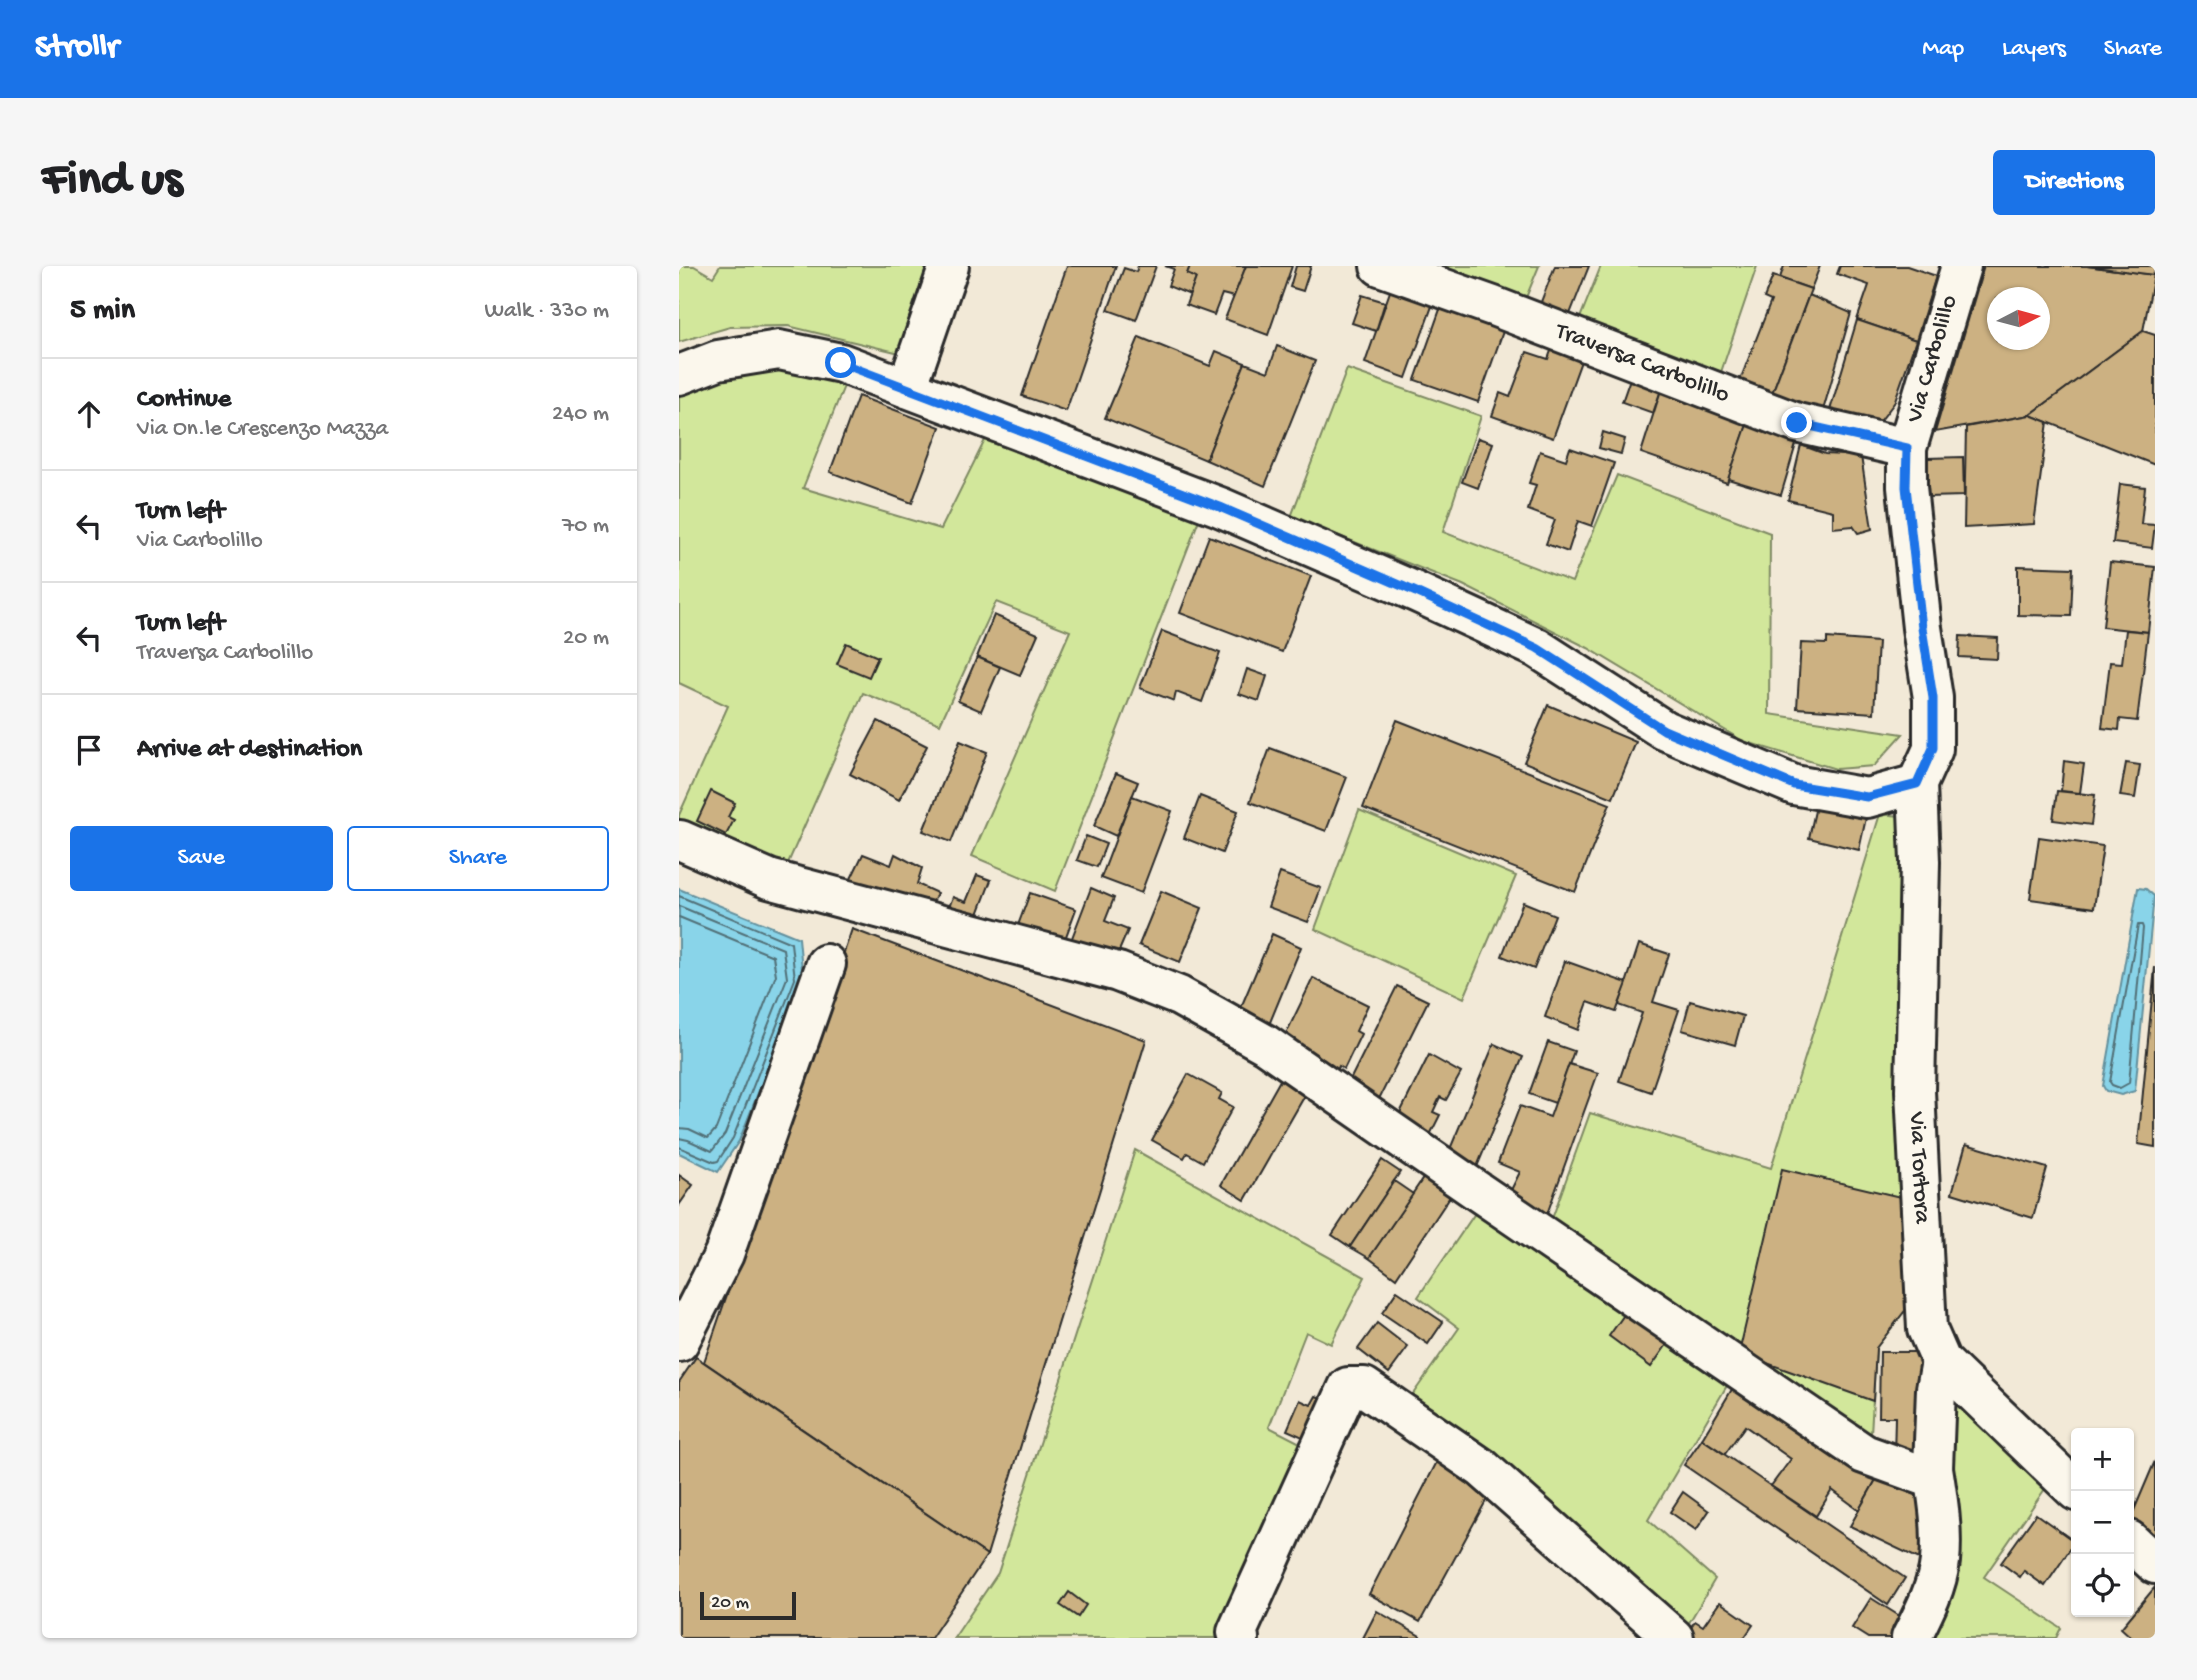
<!DOCTYPE html>
<meta charset="utf-8">
<style>
:root{--surface:#fff;--page:#f6f6f6;--text:#202124;--muted:#757577;--line:#e0e0e0;--accent:#1a73e8}
body{margin:0;font-family:"Gochi Hand",sans-serif;background:var(--page);color:var(--text)}
.controls{position:absolute;right:21px;bottom:21px;display:grid;overflow:hidden;border-radius:7px;box-shadow:0 2px 5px #0004}
.controls button{width:63px;height:63px;display:grid;place-items:center;padding:0;border:0;border-bottom:2px solid var(--line);background:var(--surface);color:var(--text);font:35px sans-serif}
.compass{position:absolute;left:1308px;top:21px;width:63px;height:63px;border-radius:50%;background:var(--surface);box-shadow:0 2px 5px #0004;rotate:84deg}
.scale{position:absolute;left:21px;bottom:18px;width:96px;box-sizing:border-box;padding-left:7px;border:4px solid #2b2b2b;border-top:0;font-size:19px;line-height:24px;white-space:nowrap;color:#2b2b2b;-webkit-text-stroke:5px #fbf7ec;paint-order:stroke}
.stop{position:absolute;width:21px;height:21px;margin:-16px;border:5px solid #1a73e8;border-radius:50%;background:#fff}
.stop.end{background:#1a73e8;border-color:#fff;box-shadow:0 2px 7px #0008}
.list{margin:0;padding:0;list-style:none}
h2{display:flex;justify-content:space-between;align-items:center;height:91px;margin:0;padding:0 28px;font-size:30px}
h2 small{font-size:23px;font-weight:400;color:var(--muted)}
.list li{display:grid;grid-template-columns:46px 1fr auto;gap:21px;align-items:center;box-sizing:border-box;height:112px;padding:0 28px;border-top:2px solid var(--line)}
.list b{display:block;font-size:26px;white-space:nowrap}
.list p{margin:0;font-size:23px;white-space:nowrap;color:var(--muted)}
.list em{font-size:23px;font-style:normal;color:var(--muted)}
.actions{display:flex;gap:14px;padding:21px 28px}
.actions a{flex:1;padding:16px 0;border:2px solid var(--accent);border-radius:7px;text-align:center;font-size:24px;color:var(--accent)}
.actions .main{background:var(--accent);color:#fff}
.icon{flex:none;width:38px;height:38px;fill:none;stroke:currentColor;stroke-width:2;stroke-linecap:round;stroke-linejoin:round}
.map{position:relative;flex:none;width:1476px;height:1372px;overflow:hidden;border-radius:7px}
header{display:flex;align-items:center;gap:42px;box-sizing:border-box;height:98px;padding:0 35px;background:var(--accent);color:#fff}
header strong{font-size:33px}
nav{display:flex;gap:38px;margin-inline-start:auto;font-size:24px}
.intro{display:flex;align-items:center;justify-content:space-between;box-sizing:border-box;height:168px;padding:0 42px}
h1{margin:0;font-size:49px}
.button{padding:18px 32px;border-radius:7px;background:var(--accent);color:#fff;font-size:24px;font-weight:700}
main{display:flex;gap:42px;padding:0 42px}
aside{flex:1;background:var(--surface);border-radius:7px;box-shadow:0 2px 5px #0004}
.map>svg:first-child{display:block}
.green{fill:#d2e79b;stroke:#7e8963;stroke-width:2}
.water{fill:#89d4e9;stroke:#63909d;stroke-width:2}
.lines{fill:none;stroke-linecap:round;stroke-linejoin:round}
.shore{stroke:#516f77;stroke-width:2}
.building{fill:#ccb182;stroke:#2b2b2b;stroke-width:2;fill-rule:evenodd}
.minor-casing{stroke:#2b2b2b;stroke-width:44}
.minor{stroke:#fbf7ec;stroke-width:38}
.route{stroke:#1a73e8;stroke-width:9}
.labels{text-anchor:middle;dominant-baseline:central;stroke-width:7;stroke-linejoin:round;paint-order:stroke}
.street-label{font-size:24px;fill:#2b2b2b;stroke:#fbf7ec}
</style>
<header>
<strong>Strollr</strong>
<nav><a>Map</a><a>Layers</a><a>Share</a></nav>
</header>
<div class="intro"><h1>Find us</h1><a class="button">Directions</a></div>
<main>
<aside>
<h2>5 min<small>Walk · 330 m</small></h2>
<ul class="list">
<li><svg class="icon" aria-label="ahead" viewBox="0 0 24 24"><path d="M12 20V5M6 11l6-6 6 6"/></svg><div><b>Continue</b><p>Via On.le Crescenzo Mazza</p></div><em>240 m</em></li>
<li><svg class="icon" aria-label="left" viewBox="0 0 24 24"><path d="M17 20v-9H6M10 6l-5 5 5 5"/></svg><div><b>Turn left</b><p>Via Carbolillo</p></div><em>70 m</em></li>
<li><svg class="icon" aria-label="left" viewBox="0 0 24 24"><path d="M17 20v-9H6M10 6l-5 5 5 5"/></svg><div><b>Turn left</b><p>Traversa Carbolillo</p></div><em>20 m</em></li>
<li><svg class="icon" aria-label="arrive" viewBox="0 0 24 24"><path d="M6 21V4h12l-3 4 3 4H6"/></svg><div><b>Arrive at destination</b></div></li>
</ul>
<div class="actions"><a class="main">Save</a><a>Share</a></div>
</aside>
<div class="map">
<svg width="1476" height="1372" viewBox="0 0 1476 1372">
<rect width="100%" height="100%" fill="#f2e9d7"/>
<filter id="ink" filterUnits="userSpaceOnUse"><feTurbulence type="fractalNoise" baseFrequency=".0143" numOctaves="2"/><feDisplacementMap in="SourceGraphic" scale="14" xChannelSelector="R" yChannelSelector="G"/><feConvolveMatrix kernelMatrix="1 2 1 2 8 2 1 2 1" color-interpolation-filters="sRGB"/></filter>
<g filter="url(#ink)">
<g class="green">
<path d="M 0,0 L 15,0 L 34,11 L 41,0 L 254,0 L 221,87 L 109,60 L 51,61 L 0,76 Z"/>
<path d="M 735,0 L 860,0 L 844,39 Z"/>
<path d="M 922,0 L 1078,0 L 1040,112 L 899,57 Z"/>
<path d="M 105,101 L 167,115 L 124,222 L 262,263 L 308,170 L 521,251 L 376,625 L 293,590 L 391,365 L 317,336 L 261,458 L 184,427 L 106,604 L 0,562 L 0,549 L 49,440 L 0,417 L 0,124 L 11,118 Z"/>
<path d="M 668,103 L 802,150 L 764,266 L 893,316 L 938,209 L 1091,267 L 1090,448 L 1224,468 L 1195,500 L 1157,503 L 1064,475 L 909,382 L 784,319 L 612,251 Z"/>
<path d="M 680,544 L 837,610 L 785,732 L 636,663 Z"/>
<path d="M 1201,548 L 1222,550 L 1228,1042 L 1197,1082 L 1191,1185 L 869,964 L 911,847 L 1092,902 Z"/>
<path d="M 456,884 L 686,1011 L 652,1078 L 627,1066 L 590,1161 L 629,1181 L 544,1372 L 275,1372 L 319,1307 Z"/>
<path d="M 801,940 L 1053,1111 L 969,1254 L 1036,1313 L 1001,1372 L 727,1138 L 780,1062 L 739,1031 Z"/>
<path d="M 1264,1121 L 1368,1220 L 1305,1311 L 1382,1362 L 1377,1372 L 1239,1372 Z"/>
</g>
<g class="water">
<path d="M 1459,622 L 1467,623 L 1475,630 L 1456,825 L 1442,829 L 1427,825 L 1424,820 Z"/>
<path d="M 0,623 L 120,672 L 124,714 L 60,875 L 39,906 L 0,887 Z"/>
</g>
<g class="lines">
<g class="shore">
<path d="M 0,630 L 112,677 L 116,713 L 54,872 L 39,895 L 35,896 L 0,881"/>
<path d="M 0,640 L 104,683 L 108,712 L 46,868 L 33,885 L 9,874 L 0,872"/>
<path d="M 0,651 L 94,690 L 97,709 L 37,863 L 29,872 L 10,863 L 0,862"/>
<path d="M 1459,659 L 1463,659 L 1464,662 L 1450,817 L 1441,822 L 1433,819 L 1431,816 Z"/>
</g>
</g>
<g class="building">
<path d="M 388,0 L 437,0 L 387,145 L 343,130 Z"/>
<path d="M 459,0 L 477,0 L 457,54 L 429,44 L 445,2 L 457,6 Z"/>
<path d="M 486,0 L 511,0 L 508,8 L 517,12 L 511,29 L 489,20 L 495,3 Z"/>
<path d="M 511,0 L 567,0 L 555,31 L 543,28 L 535,49 L 507,39 L 517,12 L 508,8 Z"/>
<path d="M 567,0 L 613,0 L 589,69 L 546,53 Z"/>
<path d="M 617,0 L 632,0 L 624,25 L 611,21 Z"/>
<path d="M 876,0 L 910,0 L 889,53 L 860,41 Z"/>
<path d="M 1105,0 L 1141,0 L 1132,23 L 1101,12 Z"/>
<path d="M 1161,0 L 1228,0 L 1257,10 L 1237,74 L 1178,54 L 1190,19 L 1158,8 Z"/>
<path d="M 1305,0 L 1408,0 L 1475,9 L 1464,65 L 1351,149 L 1256,166 ZM 1318,32 L 1360,32 L 1360,74 L 1318,74 Z"/>
<path d="M 1408,0 L 1476,0 L 1476,1 L 1475,9 Z"/>
<path d="M 1094,10 L 1132,23 L 1092,130 L 1060,117 L 1092,35 L 1085,32 Z"/>
<path d="M 715,14 L 757,29 L 727,112 L 686,97 Z"/>
<path d="M 683,29 L 706,36 L 697,65 L 673,57 Z"/>
<path d="M 1130,29 L 1172,47 L 1143,148 L 1092,130 Z"/>
<path d="M 765,32 L 828,54 L 799,136 L 736,114 Z"/>
<path d="M 1178,54 L 1237,74 L 1215,137 L 1199,158 L 1149,151 Z"/>
<path d="M 1464,65 L 1476,69 L 1476,199 L 1351,149 Z"/>
<path d="M 460,71 L 531,100 L 537,85 L 566,97 L 527,194 L 426,152 Z"/>
<path d="M 876,74 L 906,84 L 874,172 L 813,150 L 821,127 L 831,131 L 848,86 L 869,93 Z"/>
<path d="M 598,80 L 636,95 L 586,220 L 527,194 L 566,97 L 589,106 Z"/>
<path d="M 952,110 L 983,121 L 974,147 L 943,136 Z"/>
<path d="M 983,121 L 1071,150 L 1048,217 L 962,187 Z"/>
<path d="M 179,130 L 261,161 L 233,237 L 151,206 Z"/>
<path d="M 1351,149 L 1369,156 L 1355,258 L 1285,262 L 1287,161 Z"/>
<path d="M 1071,150 L 1120,168 L 1102,229 L 1049,213 Z"/>
<path d="M 924,166 L 946,173 L 942,188 L 920,182 Z"/>
<path d="M 799,172 L 814,177 L 799,222 L 783,216 Z"/>
<path d="M 1122,179 L 1146,188 L 1182,190 L 1193,263 L 1179,267 L 1174,260 L 1154,262 L 1154,245 L 1109,234 Z"/>
<path d="M 891,182 L 935,197 L 913,260 L 899,255 L 889,286 L 867,278 L 876,254 L 849,244 L 857,219 L 850,217 L 861,185 L 887,194 Z"/>
<path d="M 1284,191 L 1285,230 L 1249,231 L 1248,192 Z"/>
<path d="M 1441,218 L 1466,221 L 1462,258 L 1476,259 L 1473,282 L 1434,277 Z"/>
<path d="M 530,270 L 632,310 L 603,386 L 501,347 Z"/>
<path d="M 1431,296 L 1476,301 L 1469,366 L 1424,361 Z"/>
<path d="M 1339,300 L 1394,302 L 1392,350 L 1339,349 Z"/>
<path d="M 315,349 L 359,368 L 341,409 L 298,391 Z"/>
<path d="M 1447,364 L 1469,366 L 1458,455 L 1441,453 L 1440,464 L 1423,462 L 1431,396 L 1443,397 Z"/>
<path d="M 483,365 L 541,387 L 523,436 L 497,426 L 495,435 L 461,422 Z"/>
<path d="M 1281,370 L 1319,372 L 1318,393 L 1280,391 Z"/>
<path d="M 1148,372 L 1199,376 L 1195,447 L 1118,442 L 1122,377 L 1148,378 Z"/>
<path d="M 167,377 L 199,391 L 190,411 L 158,398 Z"/>
<path d="M 298,391 L 321,401 L 302,445 L 279,435 Z"/>
<path d="M 568,403 L 588,410 L 580,435 L 560,428 Z"/>
<path d="M 869,439 L 957,476 L 934,532 L 845,496 Z"/>
<path d="M 718,454 L 931,538 L 896,626 L 684,542 Z"/>
<path d="M 199,455 L 248,480 L 220,534 L 171,508 Z"/>
<path d="M 281,475 L 308,486 L 272,576 L 244,565 Z"/>
<path d="M 591,482 L 668,511 L 647,565 L 571,536 Z"/>
<path d="M 1385,495 L 1405,498 L 1401,527 L 1382,525 Z"/>
<path d="M 1447,497 L 1461,499 L 1456,532 L 1441,530 Z"/>
<path d="M 437,507 L 459,516 L 437,570 L 415,560 Z"/>
<path d="M 32,525 L 56,537 L 49,551 L 55,554 L 47,569 L 18,555 Z"/>
<path d="M 1378,525 L 1416,529 L 1412,559 L 1374,554 Z"/>
<path d="M 453,530 L 493,545 L 462,627 L 422,612 Z"/>
<path d="M 521,530 L 559,545 L 543,587 L 505,572 Z"/>
<path d="M 1137,540 L 1187,552 L 1180,584 L 1130,572 Z"/>
<path d="M 407,570 L 427,578 L 418,601 L 398,594 Z"/>
<path d="M 1360,571 L 1424,580 L 1415,642 L 1351,633 Z"/>
<path d="M 184,588 L 212,599 L 216,588 L 243,602 L 238,618 L 258,627 L 248,651 L 167,623 Z"/>
<path d="M 601,607 L 642,622 L 629,656 L 589,641 Z"/>
<path d="M 298,609 L 312,614 L 293,664 L 265,654 L 274,631 L 287,636 Z"/>
<path d="M 412,622 L 435,632 L 426,655 L 449,664 L 434,699 L 388,685 Z"/>
<path d="M 482,625 L 523,642 L 501,696 L 460,679 Z"/>
<path d="M 351,627 L 397,643 L 382,684 L 335,670 Z"/>
<path d="M 844,636 L 876,649 L 855,703 L 823,690 Z"/>
<path d="M 173,663 L 467,774 L 308,1289 L 25,1096 Z"/>
<path d="M 593,668 L 622,681 L 587,766 L 557,753 Z"/>
<path d="M 960,678 L 990,688 L 974,736 L 1000,744 L 972,826 L 940,815 L 963,747 L 940,739 Z"/>
<path d="M 886,695 L 948,717 L 937,746 L 909,736 L 899,764 L 866,751 Z"/>
<path d="M 1476,701 L 1476,881 L 1459,878 Z"/>
<path d="M 634,712 L 689,739 L 677,765 L 682,768 L 665,803 L 660,800 L 657,807 L 604,774 Z"/>
<path d="M 718,720 L 749,735 L 698,837 L 667,822 Z"/>
<path d="M 1011,735 L 1064,750 L 1056,779 L 1003,764 Z"/>
<path d="M 869,776 L 895,785 L 876,837 L 850,828 Z"/>
<path d="M 815,778 L 844,791 L 795,908 L 766,895 Z"/>
<path d="M 750,789 L 782,807 L 767,834 L 761,831 L 754,846 L 761,849 L 746,879 L 716,857 Z"/>
<path d="M 890,798 L 919,807 L 864,959 L 826,936 L 841,906 L 819,897 L 841,840 L 871,851 Z"/>
<path d="M 509,808 L 543,827 L 540,833 L 554,841 L 524,896 L 508,887 L 505,892 L 473,874 Z"/>
<path d="M 604,809 L 629,824 L 566,934 L 542,919 Z"/>
<path d="M 1287,878 L 1368,902 L 1354,952 L 1273,927 Z"/>
<path d="M 703,894 L 721,906 L 671,981 L 653,969 Z"/>
<path d="M 1103,903 L 1230,933 L 1228,1042 L 1197,1082 L 1194,1135 L 1060,1087 Z"/>
<path d="M 749,905 L 776,923 L 717,1012 L 690,992 Z"/>
<path d="M 0,909 L 14,919 L 0,939 Z"/>
<path d="M 715,915 L 734,928 L 690,992 L 671,981 Z"/>
<path d="M 718,1025 L 764,1056 L 749,1078 L 703,1047 Z"/>
<path d="M 947,1046 L 989,1077 L 972,1101 L 930,1070 Z"/>
<path d="M 698,1057 L 729,1081 L 710,1107 L 679,1083 Z"/>
<path d="M 1201,1086 L 1245,1086 L 1244,1192 L 1215,1192 L 1216,1151 L 1200,1151 Z"/>
<path d="M 17,1091 L 308,1289 L 252,1372 L 0,1372 L 0,1116 Z"/>
<path d="M 1058,1115 L 1198,1212 L 1180,1244 L 1153,1224 L 1137,1250 L 1092,1220 L 1112,1193 L 1066,1160 L 1046,1188 L 1023,1173 Z"/>
<path d="M 637,1130 L 652,1136 L 635,1176 L 608,1164 L 621,1134 L 632,1139 Z"/>
<path d="M 1023,1173 L 1226,1312 L 1209,1339 L 1005,1199 Z"/>
<path d="M 763,1186 L 814,1222 L 741,1356 L 690,1328 Z"/>
<path d="M 1476,1195 L 1476,1280 L 1450,1256 Z"/>
<path d="M 1198,1212 L 1256,1234 L 1253,1299 L 1171,1260 Z"/>
<path d="M 1004,1226 L 1030,1245 L 1017,1264 L 991,1246 Z"/>
<path d="M 1357,1248 L 1396,1276 L 1366,1320 L 1345,1305 L 1341,1311 L 1322,1297 Z"/>
<path d="M 1476,1321 L 1476,1372 L 1453,1372 L 1442,1362 Z"/>
<path d="M 390,1326 L 407,1339 L 399,1351 L 381,1339 Z"/>
<path d="M 1192,1332 L 1230,1356 L 1220,1372 L 1189,1372 L 1173,1362 Z"/>
<path d="M 1041,1336 L 1074,1359 L 1065,1372 L 1004,1372 L 1016,1355 L 1024,1360 Z"/>
<path d="M 698,1345 L 741,1370 L 740,1372 L 684,1372 Z"/>
</g>
<g class="lines">
<defs>
<g id="minor">
<path id="s1" d="M 701,0 L 814,40 L 1118,157 L 1228,182"/>
<path id="s2" d="M 1282,0 L 1228,182 L 1228,221 L 1243,362 L 1254,432 L 1254,483 L 1238,518 L 1241,596 L 1236,825 L 1248,1063 L 1262,1095 L 1397,1225"/>
<path d="M 0,109 L 39,94 L 100,84 L 162,97 L 541,241 L 737,326 L 858,382 L 985,464 L 1115,519 L 1188,532 L 1238,518"/>
<path d="M 228,122 L 270,0"/>
<path d="M 1,574 L 90,613 L 439,706 L 500,730 L 586,778 L 794,922 L 1185,1188 L 1243,1209 L 1254,1202 L 1257,1123 L 1262,1095"/>
<path d="M 0,1076 L 45,988 L 147,698"/>
<path d="M 1450,1274 L 1476,1298"/>
<path d="M 560,1372 L 558,1366 L 669,1121 L 685,1121 L 803,1202 L 995,1372"/>
<path d="M 1232,1372 C 1244,1348 1258,1322 1261,1295 C 1264,1264 1259,1233 1254,1202"/>
</g>
</defs>
<use href="#minor" class="minor-casing"/>
<use href="#minor" class="minor"/>
</g>
</g>
<g class="lines" filter="url(#ink)">
<path class="route" d="M 162,97 L 541,241 L 737,326 L 858,382 L 985,464 L 1115,519 L 1188,531 L 1238,518 L 1254,482 L 1254,432 L 1243,362 L 1227,221 L 1228,182 L 1118,157"/>
</g>
<g class="labels">
<g class="street-label">
<text transform="translate(1254 93) rotate(-74)">Via Carbolillo</text>
<text stroke="none"><textPath href="#s1" startOffset="280">Traversa Carbolillo</textPath></text>
<text stroke="none"><textPath href="#s2" startOffset="915">Via Tortora</textPath></text>
</g>
</g>
</svg>
<div class="controls">
<button>+</button>
<button>−</button>
<button><svg class="icon" aria-label="locate" viewBox="0 0 24 24"><circle cx="12" cy="12" r="6"/><path d="M12 2v4M12 18v4M2 12h4M18 12h4"/></svg></button>
</div>
<svg class="compass" viewBox="-18 -18 36 36"><path d="M0-13l5 13h-10z" fill="#e53935"/><path d="M0 13l5-13h-10z" fill="#757577"/></svg>
<div class="scale">20 m</div>
<div class="stop" style="left:162px;top:97px"></div>
<div class="stop end" style="left:1118px;top:157px"></div>
</div>
</main>
